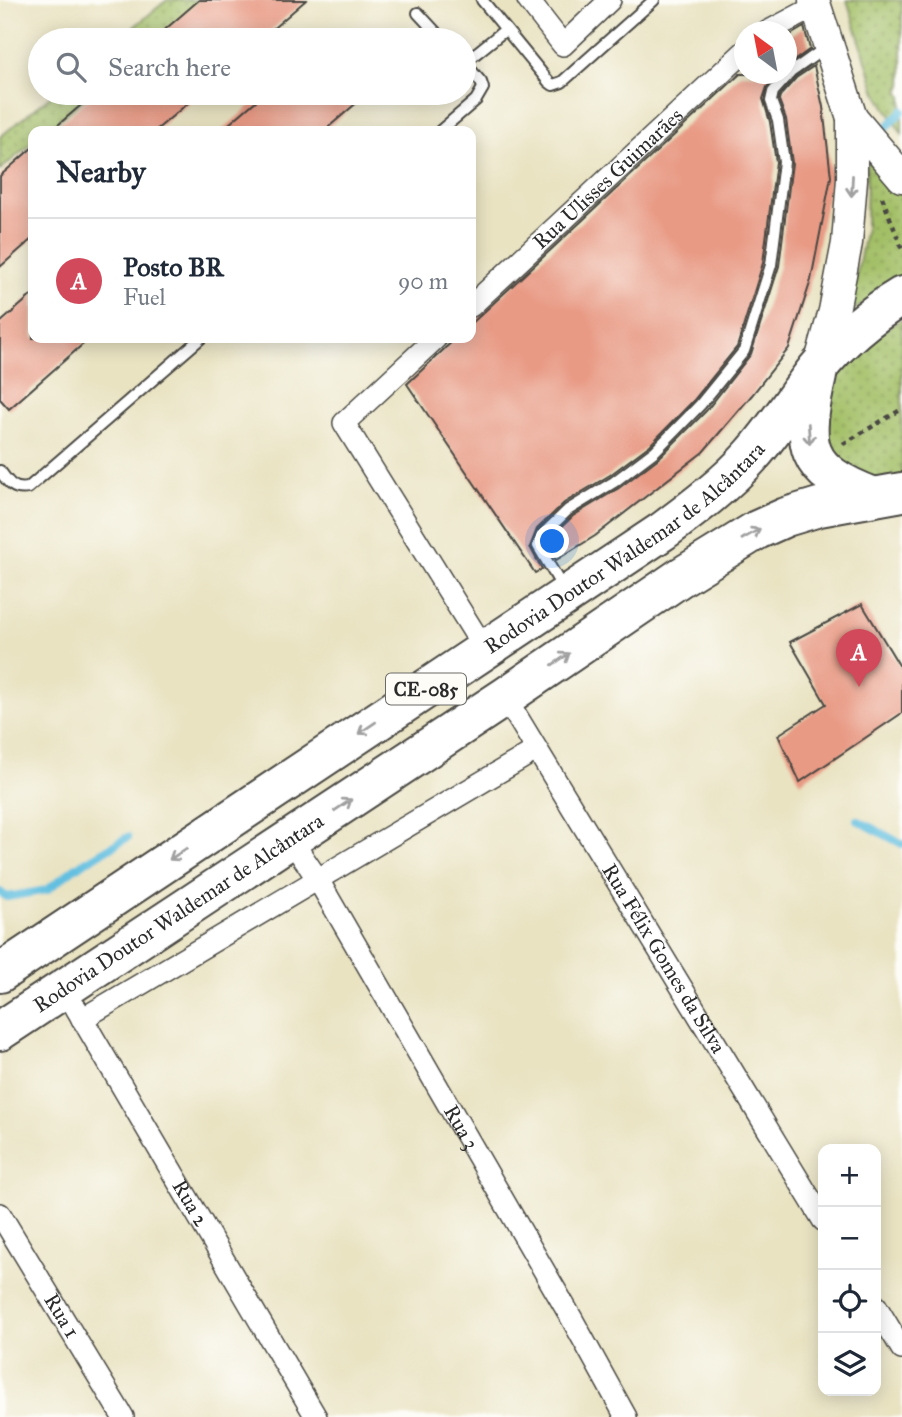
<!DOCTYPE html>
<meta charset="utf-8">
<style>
:root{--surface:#fff;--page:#f2f2f3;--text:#1f2937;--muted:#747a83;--line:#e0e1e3;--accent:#d1495b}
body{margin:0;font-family:"IM FELL Great Primer",serif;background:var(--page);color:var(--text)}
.controls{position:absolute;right:21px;bottom:21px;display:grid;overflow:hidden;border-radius:14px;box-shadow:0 4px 18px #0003}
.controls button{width:63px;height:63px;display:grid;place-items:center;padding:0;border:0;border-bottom:2px solid var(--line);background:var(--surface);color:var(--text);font:35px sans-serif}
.compass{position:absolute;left:734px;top:21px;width:63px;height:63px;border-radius:50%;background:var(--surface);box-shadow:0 4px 18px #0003;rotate:328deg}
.you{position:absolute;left:553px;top:542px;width:24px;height:24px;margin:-18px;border:5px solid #fff;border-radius:50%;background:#1a73e8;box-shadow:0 0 0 10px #1a73e833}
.badge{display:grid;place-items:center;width:46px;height:46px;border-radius:50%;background:var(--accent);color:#fff;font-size:23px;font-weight:700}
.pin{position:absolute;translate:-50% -58px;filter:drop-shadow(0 2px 4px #0008)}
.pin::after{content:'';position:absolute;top:37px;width:24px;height:21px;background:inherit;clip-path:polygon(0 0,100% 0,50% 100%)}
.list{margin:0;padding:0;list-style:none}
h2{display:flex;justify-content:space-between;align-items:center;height:91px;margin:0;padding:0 28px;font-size:30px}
h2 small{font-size:23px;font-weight:400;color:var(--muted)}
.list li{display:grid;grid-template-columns:46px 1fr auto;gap:21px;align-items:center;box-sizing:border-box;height:126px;padding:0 28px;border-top:2px solid var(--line)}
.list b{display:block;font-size:26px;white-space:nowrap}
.list p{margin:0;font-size:23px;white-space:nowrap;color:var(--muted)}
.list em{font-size:23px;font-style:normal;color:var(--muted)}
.icon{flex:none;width:38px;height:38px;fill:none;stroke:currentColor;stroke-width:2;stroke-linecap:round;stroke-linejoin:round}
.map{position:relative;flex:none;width:902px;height:1417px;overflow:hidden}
.search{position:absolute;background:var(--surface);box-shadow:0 4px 18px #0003;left:28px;top:28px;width:448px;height:77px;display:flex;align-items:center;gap:18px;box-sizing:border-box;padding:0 24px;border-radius:38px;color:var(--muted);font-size:26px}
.panel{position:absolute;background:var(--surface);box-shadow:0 4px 18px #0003;left:28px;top:126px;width:448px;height:217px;border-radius:14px}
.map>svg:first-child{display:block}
.grass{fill:url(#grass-dots);stroke:#677548;stroke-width:2}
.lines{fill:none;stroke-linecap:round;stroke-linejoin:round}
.stream{stroke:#62bfe0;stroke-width:8}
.building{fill:#e89a84}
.lane-casing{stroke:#484742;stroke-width:14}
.street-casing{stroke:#484742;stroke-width:24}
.secondary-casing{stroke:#484742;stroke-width:33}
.highway-casing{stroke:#484742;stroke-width:42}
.path{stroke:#484742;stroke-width:4.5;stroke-dasharray:5 5;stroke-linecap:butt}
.lane{stroke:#fff;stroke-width:10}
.street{stroke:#fff;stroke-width:21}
.secondary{stroke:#fff;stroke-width:30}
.highway{stroke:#fff;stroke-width:38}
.oneway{stroke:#a0a0a0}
.labels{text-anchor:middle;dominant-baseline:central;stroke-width:5;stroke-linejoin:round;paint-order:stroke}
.shield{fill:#fdfcf7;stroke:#6a6a68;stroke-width:2}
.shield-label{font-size:19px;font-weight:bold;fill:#2b2b2b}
.street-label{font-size:21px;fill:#2b2b2b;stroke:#fdfcf7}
</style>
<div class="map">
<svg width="902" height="1417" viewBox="0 0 902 1417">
<defs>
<pattern id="grass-dots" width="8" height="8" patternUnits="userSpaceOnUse" patternTransform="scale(1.75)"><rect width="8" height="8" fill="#a3bf66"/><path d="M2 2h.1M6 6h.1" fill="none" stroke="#859b54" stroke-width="1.8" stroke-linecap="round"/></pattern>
</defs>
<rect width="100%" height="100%" fill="#fdfcf7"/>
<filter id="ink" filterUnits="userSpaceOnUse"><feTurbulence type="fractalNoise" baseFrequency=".0143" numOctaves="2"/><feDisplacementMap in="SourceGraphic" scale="14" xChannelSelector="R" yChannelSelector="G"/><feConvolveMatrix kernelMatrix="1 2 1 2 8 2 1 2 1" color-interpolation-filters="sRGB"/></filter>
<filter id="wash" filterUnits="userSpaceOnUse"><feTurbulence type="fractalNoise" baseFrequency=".00686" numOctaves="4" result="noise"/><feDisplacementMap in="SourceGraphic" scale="28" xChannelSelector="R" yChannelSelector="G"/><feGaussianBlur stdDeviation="1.57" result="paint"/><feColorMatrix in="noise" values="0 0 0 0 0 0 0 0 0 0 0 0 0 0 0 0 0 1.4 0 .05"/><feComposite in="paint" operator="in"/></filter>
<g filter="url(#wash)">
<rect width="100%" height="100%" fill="#e9e3c2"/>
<g class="grass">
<path d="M 167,0 L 202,0 L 154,40 L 118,40 Z"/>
<path d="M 847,0 L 902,0 L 902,84 L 899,92 L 902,96 L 902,134 L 876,92 Z"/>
<path d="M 54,93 L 92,93 L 46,131 L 33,131 L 33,142 L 0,170 L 0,137 Z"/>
<path d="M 867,160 L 902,196 L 902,278 L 849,313 L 866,228 Z"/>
<path d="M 902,319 L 902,476 L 875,479 L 837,461 L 823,435 C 827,418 829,399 835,382 C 844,358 881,331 902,319 Z"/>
</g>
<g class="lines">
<g class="stream">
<path d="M 884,130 L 902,111"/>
<path d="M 857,820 L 902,844"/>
<path d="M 0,892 L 7,897 L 47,890 L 75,868 L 128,837"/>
</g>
</g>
<g id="blocks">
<g class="building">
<path d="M 199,0 L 306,0 L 260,40 L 153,40 Z"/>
<path d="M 804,27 L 810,49 L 787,66 L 787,37 Z"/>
<path d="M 814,66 L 823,107 L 831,177 L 811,280 L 789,348 L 752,395 L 703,452 L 595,536 L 556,560 L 547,545 L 549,539 L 573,516 L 619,488 L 660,457 L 706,411 L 751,354 L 779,266 L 792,163 L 786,119 L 779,100 L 780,96 L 796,78 Z"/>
<path d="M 740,74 L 779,74 L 767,87 L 763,99 L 770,122 L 776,162 L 763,263 L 737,347 L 694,400 L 650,445 L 610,475 L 564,503 L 537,529 L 530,547 L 542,569 L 535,573 L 407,384 L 456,338 L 471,338 L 471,324 Z"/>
<path d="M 95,93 L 200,93 L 155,131 L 51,131 Z"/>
<path d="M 265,93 L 368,93 L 324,131 L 221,131 Z"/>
<path d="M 33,147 L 33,238 L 0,267 L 0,176 Z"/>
<path d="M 33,294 L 33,338 L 90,338 L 9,409 L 0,399 L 0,323 Z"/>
<path d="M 862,604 L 902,670 L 902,713 L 800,782 L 778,735 L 826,704 L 790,642 Z"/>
</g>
</g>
</g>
<g filter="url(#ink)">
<use href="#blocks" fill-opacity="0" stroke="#484742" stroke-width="2"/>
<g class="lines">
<defs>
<g id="lane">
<path d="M 482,0 L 549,82 L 553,85 L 562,82 L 654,0"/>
<path d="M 418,13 L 443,40"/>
<path d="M 464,63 L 505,30"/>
<path d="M 440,131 L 476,100 L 483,88 L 481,82 L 464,62"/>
<path d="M 0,471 C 8,482 13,491 28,488 L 201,338"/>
<path d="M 564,590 L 538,546 L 542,535 L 568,510 L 614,482 L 655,451 L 700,405 L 744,351 L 771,265 L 784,162 L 778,120 L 771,101 L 773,92 L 791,72 L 825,48"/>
</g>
<g id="street">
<path d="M 528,0 L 563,45 L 610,0"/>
<path d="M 767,32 L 816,6"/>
<path id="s1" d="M 471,306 L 744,52"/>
<path d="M 436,338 L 344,423 L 485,650"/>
<path id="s2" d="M 505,697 L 823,1220"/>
<path id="s3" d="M 291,840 L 317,878 L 572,1319 L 626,1417"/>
<path id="s4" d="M 76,1008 L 316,1417"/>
<path d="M 82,1019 L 536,750"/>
<path id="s5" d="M 0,1214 L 123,1417"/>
<path d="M 876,1306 L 902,1349"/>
</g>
<g id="secondary">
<path d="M 814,0 L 852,118 L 852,179 L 847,243 L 834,311 L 819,365"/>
<path d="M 852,118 L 902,177"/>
</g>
<g id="highway">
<path d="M 817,376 C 801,446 802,470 874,497"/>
<path id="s6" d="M 0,973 L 663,531 C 694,508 726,484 752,455 C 776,428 795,397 817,369 C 840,341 870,315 902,296"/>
<path id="s7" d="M 0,1031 L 505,697 L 681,577 L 757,530 L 786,517 L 819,507 L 902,492"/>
</g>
</defs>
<use href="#lane" class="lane-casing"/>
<use href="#street" class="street-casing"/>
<use href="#secondary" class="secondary-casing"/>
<use href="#highway" class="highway-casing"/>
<g class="path">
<path d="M 882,197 L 902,249"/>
<path d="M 843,444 L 902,409"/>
</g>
<use href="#lane" class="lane"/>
<use href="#street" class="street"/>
<use href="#secondary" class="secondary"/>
<use href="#highway" class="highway"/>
</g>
<defs><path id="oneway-shaft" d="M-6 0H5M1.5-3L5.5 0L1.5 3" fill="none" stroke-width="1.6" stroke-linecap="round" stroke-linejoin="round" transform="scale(1.75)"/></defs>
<g class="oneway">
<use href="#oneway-shaft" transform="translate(852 186) rotate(93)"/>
<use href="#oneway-shaft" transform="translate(809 434) rotate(86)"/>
<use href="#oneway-shaft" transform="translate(751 534) rotate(-30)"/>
<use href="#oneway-shaft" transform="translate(561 659) rotate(-34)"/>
<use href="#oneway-shaft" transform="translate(367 728) rotate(146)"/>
<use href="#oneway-shaft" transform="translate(343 805) rotate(-34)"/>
<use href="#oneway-shaft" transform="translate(178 854) rotate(146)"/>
</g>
</g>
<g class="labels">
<rect class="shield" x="386" y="673.5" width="80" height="31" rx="5"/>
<g class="shield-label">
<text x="426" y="689">CE-085</text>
</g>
<g class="street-label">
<text stroke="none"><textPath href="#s1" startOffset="187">Rua Ulisses Guimarães</textPath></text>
<text stroke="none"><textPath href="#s6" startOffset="756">Rodovia Doutor Waldemar de Alcântara</textPath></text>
<text stroke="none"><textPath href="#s7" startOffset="214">Rodovia Doutor Waldemar de Alcântara</textPath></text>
<text stroke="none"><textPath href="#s2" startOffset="306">Rua Félix Gomes da Silva</textPath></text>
<text stroke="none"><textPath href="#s3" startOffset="334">Rua 3</textPath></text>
<text stroke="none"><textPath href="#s4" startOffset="226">Rua 2</textPath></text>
<text stroke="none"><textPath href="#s5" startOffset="119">Rua 1</textPath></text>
</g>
</g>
</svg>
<div class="controls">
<button>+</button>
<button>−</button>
<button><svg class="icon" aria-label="locate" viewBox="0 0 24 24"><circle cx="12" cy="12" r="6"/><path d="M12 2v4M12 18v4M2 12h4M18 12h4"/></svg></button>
<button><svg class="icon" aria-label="layers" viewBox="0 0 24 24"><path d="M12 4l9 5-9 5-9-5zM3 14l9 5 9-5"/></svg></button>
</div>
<svg class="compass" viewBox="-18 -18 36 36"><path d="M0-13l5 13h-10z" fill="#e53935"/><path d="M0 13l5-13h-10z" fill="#747a83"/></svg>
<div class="you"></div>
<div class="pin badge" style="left:859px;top:687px">A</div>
<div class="search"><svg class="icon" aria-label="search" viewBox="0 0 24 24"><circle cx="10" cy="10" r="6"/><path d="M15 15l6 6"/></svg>Search here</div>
<section class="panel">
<h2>Nearby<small></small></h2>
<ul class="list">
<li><span class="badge">A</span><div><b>Posto BR</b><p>Fuel</p></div><em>90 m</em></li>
</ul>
</section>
</div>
